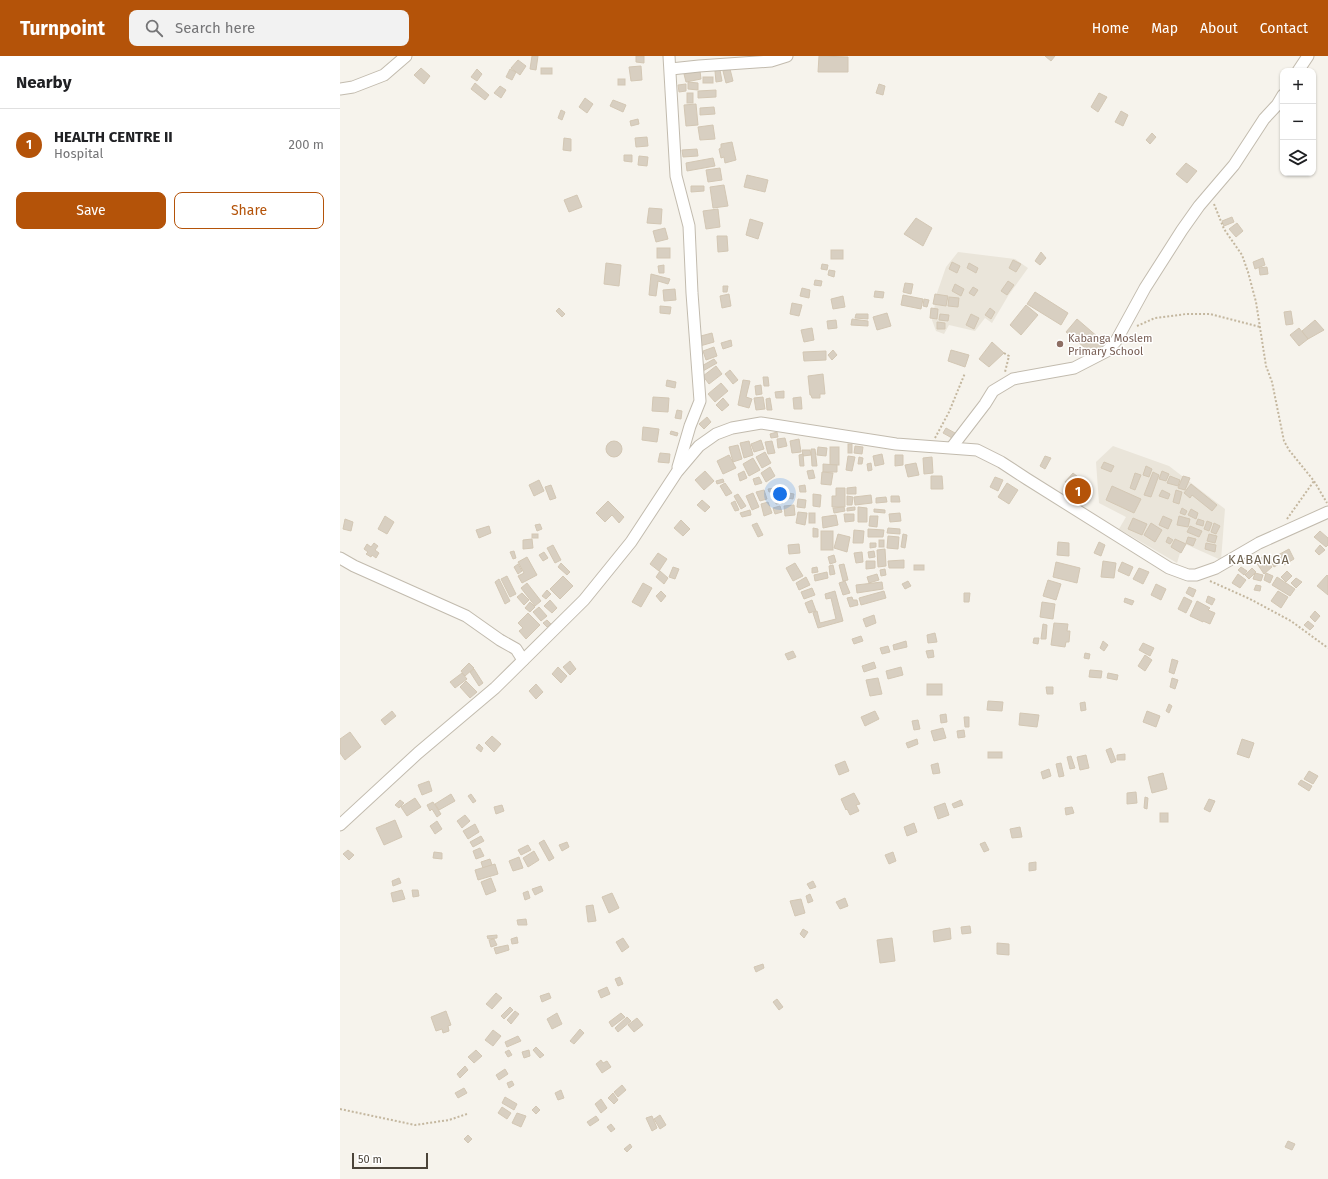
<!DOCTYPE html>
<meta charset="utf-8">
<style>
:root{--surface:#fff;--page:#f2f2f2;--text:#202124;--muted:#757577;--line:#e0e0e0;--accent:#b45309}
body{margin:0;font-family:"Fira Sans",sans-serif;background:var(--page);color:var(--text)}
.controls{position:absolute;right:12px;top:12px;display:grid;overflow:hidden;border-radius:8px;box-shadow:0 1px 3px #0004}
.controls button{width:36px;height:36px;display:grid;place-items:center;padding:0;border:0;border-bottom:1px solid var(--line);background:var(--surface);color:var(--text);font:20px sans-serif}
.scale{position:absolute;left:12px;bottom:10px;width:76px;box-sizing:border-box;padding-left:4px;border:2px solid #4b4439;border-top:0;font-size:11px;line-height:14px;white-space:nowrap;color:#4b4439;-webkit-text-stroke:3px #fff;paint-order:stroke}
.you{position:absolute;left:440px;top:438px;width:14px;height:14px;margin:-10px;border:3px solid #fff;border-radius:50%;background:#1a73e8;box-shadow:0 0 0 6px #1a73e833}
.badge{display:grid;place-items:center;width:26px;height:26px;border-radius:50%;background:var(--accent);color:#fff;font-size:13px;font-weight:700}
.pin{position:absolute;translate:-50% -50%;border:2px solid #fff;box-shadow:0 1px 4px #0006}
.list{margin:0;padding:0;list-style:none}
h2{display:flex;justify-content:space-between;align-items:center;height:52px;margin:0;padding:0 16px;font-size:17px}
h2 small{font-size:13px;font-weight:400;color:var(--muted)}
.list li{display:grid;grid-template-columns:26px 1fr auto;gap:12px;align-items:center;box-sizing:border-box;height:72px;padding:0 16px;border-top:1px solid var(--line)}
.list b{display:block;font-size:15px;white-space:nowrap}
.list p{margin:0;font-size:13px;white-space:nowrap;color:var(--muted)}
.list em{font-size:13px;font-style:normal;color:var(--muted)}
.actions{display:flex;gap:8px;padding:12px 16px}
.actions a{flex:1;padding:9px 0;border:1px solid var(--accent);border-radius:8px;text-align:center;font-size:14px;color:var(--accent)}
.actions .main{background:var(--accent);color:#fff}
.icon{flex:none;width:22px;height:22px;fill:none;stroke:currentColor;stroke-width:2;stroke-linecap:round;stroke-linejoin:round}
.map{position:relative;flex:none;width:988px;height:1123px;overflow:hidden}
header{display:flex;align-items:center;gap:24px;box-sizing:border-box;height:56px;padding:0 20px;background:var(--accent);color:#fff}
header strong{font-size:19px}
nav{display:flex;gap:22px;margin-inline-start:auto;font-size:14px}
.search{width:280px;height:36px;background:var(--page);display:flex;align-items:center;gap:10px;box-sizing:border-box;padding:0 14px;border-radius:8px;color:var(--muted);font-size:15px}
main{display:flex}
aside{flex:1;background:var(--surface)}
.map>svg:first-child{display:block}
.residential{fill:#eae5da}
.building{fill:#d8cfc1;stroke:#d3c7b4}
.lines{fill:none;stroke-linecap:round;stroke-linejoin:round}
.minor-casing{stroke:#c2bbae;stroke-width:13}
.path{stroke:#c4b79f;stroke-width:2;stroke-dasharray:2 2;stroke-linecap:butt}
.minor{stroke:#fff;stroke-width:11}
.education-dot{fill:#8d6e63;stroke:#fff;stroke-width:1.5}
.labels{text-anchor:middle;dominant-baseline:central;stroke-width:3;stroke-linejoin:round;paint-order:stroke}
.education-label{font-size:11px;fill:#785e54;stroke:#fff;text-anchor:start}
.quarter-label{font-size:13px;letter-spacing:1px;fill:#6e6250;stroke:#fff}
</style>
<header>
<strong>Turnpoint</strong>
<div class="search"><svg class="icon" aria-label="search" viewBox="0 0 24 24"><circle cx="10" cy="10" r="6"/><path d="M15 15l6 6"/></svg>Search here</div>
<nav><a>Home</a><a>Map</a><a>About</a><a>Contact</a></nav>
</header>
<main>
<aside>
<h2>Nearby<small></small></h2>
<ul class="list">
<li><span class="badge">1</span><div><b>HEALTH CENTRE II</b><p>Hospital</p></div><em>200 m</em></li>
</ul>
<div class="actions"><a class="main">Save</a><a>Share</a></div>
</aside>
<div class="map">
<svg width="988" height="1123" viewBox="0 0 988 1123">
<rect width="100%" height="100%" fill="#f6f3ec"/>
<g class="residential">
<path d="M 618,196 L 675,203 L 688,212 L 668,240 L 652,267 L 645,262 L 635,275 L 609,269 L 604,278 L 596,275 L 592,264 L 597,237 L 606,211 Z"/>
<path d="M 773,390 L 829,410 L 885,453 L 881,504 L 843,487 L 837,507 L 779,473 L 786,461 L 759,447 L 756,406 Z"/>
</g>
<g class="building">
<path d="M 192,0 L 198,0 L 196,14 L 190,13 Z"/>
<path d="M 296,0 L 304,0 L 304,7 L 296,6 Z"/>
<path d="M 479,0 L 508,1 L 508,16 L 478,16 Z"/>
<path d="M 705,0 L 715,0 L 711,5 Z"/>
<path d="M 178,4 L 186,10 L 180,19 L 171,12 Z"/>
<path d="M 301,10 L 302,24 L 291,25 L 289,11 Z"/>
<path d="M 81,12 L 90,20 L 84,28 L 74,19 Z"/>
<rect x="201" y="12" width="11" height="6"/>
<path d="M 137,13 L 142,18 L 137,25 L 131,21 Z"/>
<path d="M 170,13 L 176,16 L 172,24 L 166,21 Z"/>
<path d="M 390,13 L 393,25 L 386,27 L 383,15 Z"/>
<path d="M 380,14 L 382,25 L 376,26 L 375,15 Z"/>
<path d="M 360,15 L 361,23 L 346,26 L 344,18 Z"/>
<rect x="363" y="21" width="10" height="6"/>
<rect x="278" y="23" width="7" height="6"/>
<path d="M 348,26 L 358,27 L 358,34 L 348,33 Z"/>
<path d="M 135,27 L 149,39 L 145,44 L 131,33 Z"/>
<path d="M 346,28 L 346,35 L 339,36 L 338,29 Z"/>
<path d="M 539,28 L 545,30 L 543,39 L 536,37 Z"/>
<path d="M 160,30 L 166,34 L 161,42 L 154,37 Z"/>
<path d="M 376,34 L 376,41 L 358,42 L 358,35 Z"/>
<rect x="347" y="37" width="6" height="10"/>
<path d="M 759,37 L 767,41 L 758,56 L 751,51 Z"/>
<path d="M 245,42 L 253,48 L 247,57 L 239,51 Z"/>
<path d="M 273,44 L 286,49 L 283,56 L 270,50 Z"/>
<path d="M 356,48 L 358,69 L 346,70 L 344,49 Z"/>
<path d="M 374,51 L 375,58 L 360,59 L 360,52 Z"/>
<path d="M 221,54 L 225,56 L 222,64 L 218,62 Z"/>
<path d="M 781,55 L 788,59 L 783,70 L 775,66 Z"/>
<path d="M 298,63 L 299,68 L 291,70 L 290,65 Z"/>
<path d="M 373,69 L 375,83 L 360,84 L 358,71 Z"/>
<path d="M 812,77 L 816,81 L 810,88 L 806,84 Z"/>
<path d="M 307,81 L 308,90 L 296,91 L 295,82 Z"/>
<path d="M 224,82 L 231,83 L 231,95 L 223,94 Z"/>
<path d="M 392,86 L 396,104 L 385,107 L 384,101 L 381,102 L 379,93 L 381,92 L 381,88 Z"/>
<path d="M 357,93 L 358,100 L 343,101 L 342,94 Z"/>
<path d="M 284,99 L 292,99 L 292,106 L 284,105 Z"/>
<path d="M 299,100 L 308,101 L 307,110 L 298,109 Z"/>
<path d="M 373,102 L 375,110 L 347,115 L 346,107 Z"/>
<path d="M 846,107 L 857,115 L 847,127 L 836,118 Z"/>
<path d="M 380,112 L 382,124 L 368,126 L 366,114 Z"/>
<path d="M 407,119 L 428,124 L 425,136 L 404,131 Z"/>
<path d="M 384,129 L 388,150 L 373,152 L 370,131 Z"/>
<path d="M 351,130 L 364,130 L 364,135 L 351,136 Z"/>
<path d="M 237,139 L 242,151 L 229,156 L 224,144 Z"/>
<path d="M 309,152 L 322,153 L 321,168 L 307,167 Z"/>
<path d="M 378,153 L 380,171 L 366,173 L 363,155 Z"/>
<path d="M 892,161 L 894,166 L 884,170 L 882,165 Z"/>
<path d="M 576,162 L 592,172 L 583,190 L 564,178 Z"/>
<path d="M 410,163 L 423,167 L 418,183 L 406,179 Z"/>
<path d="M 897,167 L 903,175 L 896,181 L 889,173 Z"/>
<path d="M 325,172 L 328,183 L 316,186 L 313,175 Z"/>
<path d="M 377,180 L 387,180 L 388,195 L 378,196 Z"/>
<rect x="317" y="192" width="13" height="10"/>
<rect x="491" y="194" width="12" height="9"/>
<path d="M 701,196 L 706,202 L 700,209 L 695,205 Z"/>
<path d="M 923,202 L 925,209 L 915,213 L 913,206 Z"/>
<path d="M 673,204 L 681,208 L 676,216 L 669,212 Z"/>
<path d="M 612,206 L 620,210 L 617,217 L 609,213 Z"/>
<path d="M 266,207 L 281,209 L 279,230 L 264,228 Z"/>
<path d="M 629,207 L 638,212 L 636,217 L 627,212 Z"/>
<path d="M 482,208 L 488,209 L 487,214 L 481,213 Z"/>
<path d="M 324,209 L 324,217 L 319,217 L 318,210 Z"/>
<path d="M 927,211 L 928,218 L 920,219 L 919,212 Z"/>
<path d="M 489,214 L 495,215 L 494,221 L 488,219 Z"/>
<path d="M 311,218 L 330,223 L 328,228 L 318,225 L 316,240 L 309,239 Z"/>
<path d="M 475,224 L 482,225 L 481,230 L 474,229 Z"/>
<path d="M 668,225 L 674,229 L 667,239 L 661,235 Z"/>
<path d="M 565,227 L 573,228 L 571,238 L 563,236 Z"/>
<path d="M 615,228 L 624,233 L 621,240 L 612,235 Z"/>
<path d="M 383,230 L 388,230 L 387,236 L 383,236 Z"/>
<path d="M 633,231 L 638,234 L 634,240 L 629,237 Z"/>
<path d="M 462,232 L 470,234 L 469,242 L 460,240 Z"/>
<path d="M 335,233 L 336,244 L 324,245 L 323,234 Z"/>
<path d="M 535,235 L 544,236 L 543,242 L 534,241 Z"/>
<path d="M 695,236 L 728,257 L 721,269 L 687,248 Z"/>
<path d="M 389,238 L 391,250 L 382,252 L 380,240 Z"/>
<path d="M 595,238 L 608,240 L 606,250 L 593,248 Z"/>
<path d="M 563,239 L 583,243 L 581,253 L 561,249 Z"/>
<path d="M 503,240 L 505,251 L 493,253 L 491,243 Z"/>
<path d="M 609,241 L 619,242 L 618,251 L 608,250 Z"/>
<path d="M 584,243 L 589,244 L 587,251 L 583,250 Z"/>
<path d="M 452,247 L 462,249 L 459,260 L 450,258 Z"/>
<path d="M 686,249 L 698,259 L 681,279 L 670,269 Z"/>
<path d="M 320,250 L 331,251 L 330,258 L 320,257 Z"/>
<path d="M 219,252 L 225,258 L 222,261 L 216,255 Z"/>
<path d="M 591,252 L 598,253 L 597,263 L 590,262 Z"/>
<path d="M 650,252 L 655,256 L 651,263 L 645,259 Z"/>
<path d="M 951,255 L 953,268 L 946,269 L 944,256 Z"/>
<path d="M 547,257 L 551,270 L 537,274 L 533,261 Z"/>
<path d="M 516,258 L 528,258 L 528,263 L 515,262 Z"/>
<path d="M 600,258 L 609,259 L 608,265 L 599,264 Z"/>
<path d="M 631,258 L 639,262 L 634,273 L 626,269 Z"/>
<path d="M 512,263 L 528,265 L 528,270 L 511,269 Z"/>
<path d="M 737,263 L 766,288 L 756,301 L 726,276 Z"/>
<path d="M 496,264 L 497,272 L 488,273 L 487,265 Z"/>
<path d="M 975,264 L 984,274 L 968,283 L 962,275 Z"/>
<path d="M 597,266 L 605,267 L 605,273 L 597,273 Z"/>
<path d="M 472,272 L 474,284 L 464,286 L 461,274 Z"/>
<path d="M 959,272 L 968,283 L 959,290 L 950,279 Z"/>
<path d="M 372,277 L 374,286 L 360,290 L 357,281 Z"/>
<path d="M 391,284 L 392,290 L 383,293 L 381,287 Z"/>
<path d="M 652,286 L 664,297 L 649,311 L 639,303 Z"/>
<path d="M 374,291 L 377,300 L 366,304 L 363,295 Z"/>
<path d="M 493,294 L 497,299 L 492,304 L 488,299 Z"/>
<path d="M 611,294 L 629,299 L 625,311 L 608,305 Z"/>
<path d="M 486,295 L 486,304 L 464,305 L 463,296 Z"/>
<path d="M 374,303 L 377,307 L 363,315 L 360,311 Z"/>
<path d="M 376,310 L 382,318 L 369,328 L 363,320 Z"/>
<path d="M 390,314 L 398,324 L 393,328 L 385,318 Z"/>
<path d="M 483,318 L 485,338 L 480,338 L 480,342 L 472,342 L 471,339 L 470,339 L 468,320 Z"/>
<path d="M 423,321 L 428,321 L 429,330 L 424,330 Z"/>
<path d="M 327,324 L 336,326 L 335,332 L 326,330 Z"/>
<path d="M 403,324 L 410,325 L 406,341 L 412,343 L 409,352 L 398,349 Z"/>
<path d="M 381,327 L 388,335 L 375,346 L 368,338 Z"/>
<path d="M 421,329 L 422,338 L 416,339 L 415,330 Z"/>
<path d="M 444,335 L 444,342 L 436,342 L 435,336 Z"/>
<path d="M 313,341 L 329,342 L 328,356 L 312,355 Z"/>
<path d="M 423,341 L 425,353 L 416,354 L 414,342 Z"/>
<path d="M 461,341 L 462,353 L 454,353 L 453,342 Z"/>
<path d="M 383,342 L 389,349 L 382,355 L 376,349 Z"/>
<path d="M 430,342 L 432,354 L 427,354 L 426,343 Z"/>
<path d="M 337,354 L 342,355 L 341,363 L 335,362 Z"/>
<path d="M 367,361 L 371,366 L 364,373 L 359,368 Z"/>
<path d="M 303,371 L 319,373 L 317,386 L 302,384 Z"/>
<path d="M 606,372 L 615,377 L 612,382 L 603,377 Z"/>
<path d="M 331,375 L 338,377 L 337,380 L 330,378 Z"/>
<path d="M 437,376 L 438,381 L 431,382 L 430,378 Z"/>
<path d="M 445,382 L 447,390 L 438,392 L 437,383 Z"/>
<path d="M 459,383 L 461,396 L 452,397 L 450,385 Z"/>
<path d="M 421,384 L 424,393 L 414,396 L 411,388 Z"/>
<circle cx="274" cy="393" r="8"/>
<path d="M 409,385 L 413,399 L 404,402 L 400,387 Z"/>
<path d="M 432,385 L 435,397 L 428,398 L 425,386 Z"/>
<rect x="508" y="388" width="4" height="9"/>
<path d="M 398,389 L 402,403 L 393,406 L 389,391 Z"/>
<path d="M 515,390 L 523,391 L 522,398 L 514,397 Z"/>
<path d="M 478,391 L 487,392 L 486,400 L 477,399 Z"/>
<rect x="490" y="391" width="9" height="18"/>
<path d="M 471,393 L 475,393 L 477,410 L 472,410 Z"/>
<path d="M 462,394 L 470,394 L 471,399 L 463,400 Z"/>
<path d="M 425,396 L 431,407 L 422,412 L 416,401 Z"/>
<path d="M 320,397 L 330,398 L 329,407 L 318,406 Z"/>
<path d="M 463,398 L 464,410 L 460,410 L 459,399 Z"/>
<path d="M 542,398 L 544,408 L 535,410 L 533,400 Z"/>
<path d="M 389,399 L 396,412 L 383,418 L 377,405 Z"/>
<path d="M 555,399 L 563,399 L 563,409 L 555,410 Z"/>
<path d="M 508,400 L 515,401 L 512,415 L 506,414 Z"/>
<path d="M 705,400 L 711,402 L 705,413 L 700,410 Z"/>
<path d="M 519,401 L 523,402 L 522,408 L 518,408 Z"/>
<path d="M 592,401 L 593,417 L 584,418 L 583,402 Z"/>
<path d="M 413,402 L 420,414 L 409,420 L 403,408 Z"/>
<path d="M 764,406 L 774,410 L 771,416 L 761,412 Z"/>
<path d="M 531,407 L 532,414 L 528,415 L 527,408 Z"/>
<path d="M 576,407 L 579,419 L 568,421 L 565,409 Z"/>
<path d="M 483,408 L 497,409 L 497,416 L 483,416 Z"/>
<path d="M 806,410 L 812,413 L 809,421 L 803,419 Z"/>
<path d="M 430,411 L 435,420 L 426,426 L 421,417 Z"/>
<path d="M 473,414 L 475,422 L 469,423 L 467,415 Z"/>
<path d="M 365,415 L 374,425 L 364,434 L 355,424 Z"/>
<path d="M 404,415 L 407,422 L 400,425 L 398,418 Z"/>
<path d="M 822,415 L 829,418 L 826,425 L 819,423 Z"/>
<path d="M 482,416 L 493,417 L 491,429 L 481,428 Z"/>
<path d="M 813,416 L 819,419 L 811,441 L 804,439 Z"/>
<path d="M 733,417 L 747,428 L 738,438 L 725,426 Z"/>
<path d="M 795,417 L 801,419 L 795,434 L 790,432 Z"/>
<path d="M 591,420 L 602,420 L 603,433 L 591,433 Z"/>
<path d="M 830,420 L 840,424 L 838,430 L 827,427 Z"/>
<path d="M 843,420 L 850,422 L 845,434 L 838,432 Z"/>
<path d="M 419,421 L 422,427 L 415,429 L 413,423 Z"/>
<path d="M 655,421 L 663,424 L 658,435 L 650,431 Z"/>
<path d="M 383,423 L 384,426 L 377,428 L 376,425 Z"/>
<path d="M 199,424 L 204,435 L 194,440 L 189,429 Z"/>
<path d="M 385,427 L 392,437 L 386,440 L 380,430 Z"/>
<path d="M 667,427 L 678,434 L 669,448 L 658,441 Z"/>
<path d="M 851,428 L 877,449 L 872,455 L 852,439 L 850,442 L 844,437 Z"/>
<path d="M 211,429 L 216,442 L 210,444 L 205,431 Z"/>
<path d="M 465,429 L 466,436 L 460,436 L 459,430 Z"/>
<path d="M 772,430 L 801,443 L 794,457 L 766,444 Z"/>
<path d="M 441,431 L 441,434 L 429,436 L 428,433 Z"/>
<path d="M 516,431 L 516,438 L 507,438 L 507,432 Z"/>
<path d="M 496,432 L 505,432 L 505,451 L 492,451 L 492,440 L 496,440 Z"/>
<path d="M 424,434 L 427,443 L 420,445 L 416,436 Z"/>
<path d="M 822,434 L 830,438 L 828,443 L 819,440 Z"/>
<path d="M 836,434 L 842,436 L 839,448 L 833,446 Z"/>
<path d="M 443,436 L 454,438 L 453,443 L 443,441 Z"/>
<path d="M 413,437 L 419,451 L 412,454 L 406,440 Z"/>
<path d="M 398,438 L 406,450 L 401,453 L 394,440 Z"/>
<path d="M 473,438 L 481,439 L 480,451 L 473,450 Z"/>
<path d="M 442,439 L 443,447 L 436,448 L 435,440 Z"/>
<path d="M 531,439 L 532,447 L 515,449 L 514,441 Z"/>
<path d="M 507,440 L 513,441 L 512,449 L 507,449 Z"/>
<path d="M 551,440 L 559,440 L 560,446 L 551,446 Z"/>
<path d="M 546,441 L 547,446 L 536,447 L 536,442 Z"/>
<path d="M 458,443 L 466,444 L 465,452 L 457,451 Z"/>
<path d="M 362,444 L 370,451 L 365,456 L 357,449 Z"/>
<path d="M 268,445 L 284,461 L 279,467 L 272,459 L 265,466 L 256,457 Z"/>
<path d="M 395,445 L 399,454 L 395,455 L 391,447 Z"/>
<path d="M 428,446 L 432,457 L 424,460 L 421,448 Z"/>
<path d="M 454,449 L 455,459 L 445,460 L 444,450 Z"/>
<path d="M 440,450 L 442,456 L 435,458 L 433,452 Z"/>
<path d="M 504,451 L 505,455 L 494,457 L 493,452 Z"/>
<path d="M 515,451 L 515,454 L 507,455 L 507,452 Z"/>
<path d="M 518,451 L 527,452 L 527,466 L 518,466 Z"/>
<path d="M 842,452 L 847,455 L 845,459 L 840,457 Z"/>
<path d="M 534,453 L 545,454 L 545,457 L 534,456 Z"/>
<path d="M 851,453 L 858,457 L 856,463 L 848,459 Z"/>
<path d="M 410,454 L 411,459 L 402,461 L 400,457 Z"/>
<path d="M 458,456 L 467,457 L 465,469 L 456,467 Z"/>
<rect x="469" y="457" width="6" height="10"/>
<path d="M 560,457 L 561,465 L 550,466 L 549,458 Z"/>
<path d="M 504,458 L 514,458 L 514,465 L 505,466 Z"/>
<path d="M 496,459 L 498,469 L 483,472 L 482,461 Z"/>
<path d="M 45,460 L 54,466 L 47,478 L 38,473 Z"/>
<path d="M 530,460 L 538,460 L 537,471 L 529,470 Z"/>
<path d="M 823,460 L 832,464 L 828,473 L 819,469 Z"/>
<path d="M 839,460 L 850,463 L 848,471 L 837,469 Z"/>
<path d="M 793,462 L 807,468 L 802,479 L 788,473 Z"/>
<path d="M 5,463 L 13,466 L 11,475 L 3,473 Z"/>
<path d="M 858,463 L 864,465 L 863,470 L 856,468 Z"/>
<path d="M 341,464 L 350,473 L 343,480 L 334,472 Z"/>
<path d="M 867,465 L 872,467 L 869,475 L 864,473 Z"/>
<path d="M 417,467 L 423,479 L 418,481 L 412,469 Z"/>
<path d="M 811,467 L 822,474 L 815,486 L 804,479 Z"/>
<path d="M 874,467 L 880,470 L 876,478 L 871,476 Z"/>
<path d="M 200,468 L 202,473 L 197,475 L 195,469 Z"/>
<path d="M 149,470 L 151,477 L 139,482 L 136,474 Z"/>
<path d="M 850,470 L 862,475 L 859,481 L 847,476 Z"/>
<path d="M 473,472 L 478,473 L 478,481 L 473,481 Z"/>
<path d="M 548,472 L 560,473 L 560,478 L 547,477 Z"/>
<path d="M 528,473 L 544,474 L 543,481 L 528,481 Z"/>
<path d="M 514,474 L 524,475 L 523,487 L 513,487 Z"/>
<rect x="481" y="475" width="12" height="19"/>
<path d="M 980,475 L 988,482 L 988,489 L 986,491 L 974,481 Z"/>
<rect x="192" y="478" width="6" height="4"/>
<path d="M 498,478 L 510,481 L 507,496 L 494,492 Z"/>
<path d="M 563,478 L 567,479 L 565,492 L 561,491 Z"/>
<path d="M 869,478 L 877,480 L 875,487 L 867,485 Z"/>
<path d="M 548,480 L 559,481 L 558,493 L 547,492 Z"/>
<path d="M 828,481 L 833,484 L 830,488 L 826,486 Z"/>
<path d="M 848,481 L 856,483 L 853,490 L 846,487 Z"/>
<path d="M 192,483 L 193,492 L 183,493 L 183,484 Z"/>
<path d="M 835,483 L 846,488 L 841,497 L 831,491 Z"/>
<rect x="539" y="484" width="5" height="7"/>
<path d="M 718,486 L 729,487 L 729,500 L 717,499 Z"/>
<path d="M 759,486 L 765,489 L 761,500 L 754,497 Z"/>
<path d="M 34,487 L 38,490 L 35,494 L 39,497 L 36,502 L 32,499 L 31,501 L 26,498 L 28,496 L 24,493 L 27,488 L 31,491 Z"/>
<path d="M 530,487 L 536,487 L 536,491 L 530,492 Z"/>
<path d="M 866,487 L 876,489 L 875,496 L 865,493 Z"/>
<path d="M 459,488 L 460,497 L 449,498 L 448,489 Z"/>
<path d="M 213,489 L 221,504 L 215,507 L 207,492 Z"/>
<path d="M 980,489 L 985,494 L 979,499 L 975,495 Z"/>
<path d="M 545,493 L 546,510 L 538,511 L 537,494 Z"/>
<path d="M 949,493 L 954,503 L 944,509 L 938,499 Z"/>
<path d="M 174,495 L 176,502 L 173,503 L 170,496 Z"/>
<path d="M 534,495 L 535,501 L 529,502 L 528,496 Z"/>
<path d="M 204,496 L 208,502 L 203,505 L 199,499 Z"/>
<path d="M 522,496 L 523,506 L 516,507 L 514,497 Z"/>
<path d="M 318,497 L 327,503 L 319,515 L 310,508 Z"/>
<path d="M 494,499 L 496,506 L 490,508 L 488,501 Z"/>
<path d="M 936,499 L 941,507 L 934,511 L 929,502 Z"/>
<path d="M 924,500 L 932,511 L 924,518 L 916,506 Z"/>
<path d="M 187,501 L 197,519 L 182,527 L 178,520 L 184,517 L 178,506 Z"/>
<path d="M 564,504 L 564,512 L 549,512 L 548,505 Z"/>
<path d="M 526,505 L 535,505 L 535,512 L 526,513 Z"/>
<path d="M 763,505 L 776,507 L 774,522 L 761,521 Z"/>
<path d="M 716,506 L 740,512 L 737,527 L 713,521 Z"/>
<path d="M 782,506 L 793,511 L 789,520 L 778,515 Z"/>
<path d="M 221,507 L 230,516 L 227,519 L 218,511 Z"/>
<path d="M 455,507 L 463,520 L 453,525 L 446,512 Z"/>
<path d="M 178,508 L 182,515 L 178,518 L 174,511 Z"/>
<path d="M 504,508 L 508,524 L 503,525 L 499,509 Z"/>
<path d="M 493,509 L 495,518 L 490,519 L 489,510 Z"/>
<rect x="574" y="509" width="10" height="5"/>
<path d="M 333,511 L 339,513 L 335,523 L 329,521 Z"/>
<path d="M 477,511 L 478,516 L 472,517 L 472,512 Z"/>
<path d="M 901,511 L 907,515 L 904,519 L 898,514 Z"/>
<path d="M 799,512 L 809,516 L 803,528 L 793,523 Z"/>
<path d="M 912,512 L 916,516 L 909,523 L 905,519 Z"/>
<path d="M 545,513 L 546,519 L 541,520 L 540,514 Z"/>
<path d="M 320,515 L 328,522 L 324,528 L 316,521 Z"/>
<path d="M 947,515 L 952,520 L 946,526 L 941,521 Z"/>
<path d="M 487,516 L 488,522 L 475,525 L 474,519 Z"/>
<path d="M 915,517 L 923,519 L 921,525 L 913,523 Z"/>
<path d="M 926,517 L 933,520 L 930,527 L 924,524 Z"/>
<path d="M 537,518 L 539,524 L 529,527 L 527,521 Z"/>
<path d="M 898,518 L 906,524 L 900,532 L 892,527 Z"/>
<path d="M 987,519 L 988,520 L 988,539 L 977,530 Z"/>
<path d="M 167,520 L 176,538 L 170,541 L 161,523 Z"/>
<path d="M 223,520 L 233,530 L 220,543 L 210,533 Z"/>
<path d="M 466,521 L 470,529 L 459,534 L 456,527 Z"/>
<path d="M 937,521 L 955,533 L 950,540 L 932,529 Z"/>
<path d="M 956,522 L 962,526 L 956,532 L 951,527 Z"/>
<path d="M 159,523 L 170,545 L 165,548 L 155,526 Z"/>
<path d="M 708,524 L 721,528 L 716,544 L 703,540 Z"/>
<path d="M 505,525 L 510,537 L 503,539 L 499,527 Z"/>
<path d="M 568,525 L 571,530 L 565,533 L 562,528 Z"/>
<path d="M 542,526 L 543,533 L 517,537 L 516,529 Z"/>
<path d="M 187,527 L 201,545 L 195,550 L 181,532 Z"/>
<path d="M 303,527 L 312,532 L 301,551 L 292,546 Z"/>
<path d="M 816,528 L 826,533 L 821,544 L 811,539 Z"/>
<path d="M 916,529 L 921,530 L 920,535 L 914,534 Z"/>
<path d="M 849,531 L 856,534 L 853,541 L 846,537 Z"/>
<path d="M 472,532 L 475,539 L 464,543 L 461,536 Z"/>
<path d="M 207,534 L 211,538 L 206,543 L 202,540 Z"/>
<path d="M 321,535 L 326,540 L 321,546 L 316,540 Z"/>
<path d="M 495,535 L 503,565 L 478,572 L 473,557 L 477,555 L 480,567 L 496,563 L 491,542 L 486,543 L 485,538 Z"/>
<path d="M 544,535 L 546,542 L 521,549 L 519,542 Z"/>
<path d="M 938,535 L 948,541 L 941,552 L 931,545 Z"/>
<path d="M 182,537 L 189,544 L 184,549 L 177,541 Z"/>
<path d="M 624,537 L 630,537 L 629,546 L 624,546 Z"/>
<path d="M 868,540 L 875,543 L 872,549 L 866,546 Z"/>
<path d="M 512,541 L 513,544 L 517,544 L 518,549 L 510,551 L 507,542 Z"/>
<path d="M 844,541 L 852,545 L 846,557 L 838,553 Z"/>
<path d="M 785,542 L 794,545 L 792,549 L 784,546 Z"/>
<path d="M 210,544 L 217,552 L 212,557 L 204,550 Z"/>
<path d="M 472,544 L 476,555 L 469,557 L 465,547 Z"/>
<path d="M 857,545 L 870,552 L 868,554 L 875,557 L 870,568 L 863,565 L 863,566 L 850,560 Z"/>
<path d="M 190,546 L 195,551 L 190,556 L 185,552 Z"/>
<path d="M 702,546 L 715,548 L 713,563 L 700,561 Z"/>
<path d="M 199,551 L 207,560 L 201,565 L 193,556 Z"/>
<path d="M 975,555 L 980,560 L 975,566 L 970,561 Z"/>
<path d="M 188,557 L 200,569 L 186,583 L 179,575 L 183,572 L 178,567 Z"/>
<path d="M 534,559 L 536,567 L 526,571 L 523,563 Z"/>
<path d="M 207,564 L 211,568 L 207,571 L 203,567 Z"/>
<path d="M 968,565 L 974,570 L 970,574 L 964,569 Z"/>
<path d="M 714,567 L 728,568 L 727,575 L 730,575 L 729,586 L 726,586 L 725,591 L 711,589 Z"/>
<path d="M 703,568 L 707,569 L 706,583 L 701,583 Z"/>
<path d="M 595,577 L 597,586 L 588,587 L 587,579 Z"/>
<path d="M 521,580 L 523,585 L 514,588 L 512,583 Z"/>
<path d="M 694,582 L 699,582 L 698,588 L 693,587 Z"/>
<path d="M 566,585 L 567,591 L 554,594 L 553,589 Z"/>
<path d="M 763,585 L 768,589 L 764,595 L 760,592 Z"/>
<path d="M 803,587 L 814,592 L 810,600 L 799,594 Z"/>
<path d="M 548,590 L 550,596 L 542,598 L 540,592 Z"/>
<path d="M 593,594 L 594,601 L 588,602 L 586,595 Z"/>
<path d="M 453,595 L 456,601 L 448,604 L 445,598 Z"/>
<path d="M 745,597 L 750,598 L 749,603 L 744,602 Z"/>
<path d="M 805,599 L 812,604 L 805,615 L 798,610 Z"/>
<path d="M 832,603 L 838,605 L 834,618 L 829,616 Z"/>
<path d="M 230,605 L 236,613 L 230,619 L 223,611 Z"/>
<path d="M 534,606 L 536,612 L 524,616 L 522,610 Z"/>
<path d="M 129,607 L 134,612 L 125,620 L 121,615 Z"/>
<path d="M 218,611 L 227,620 L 221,627 L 212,618 Z"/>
<path d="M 561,611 L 563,619 L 548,623 L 546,615 Z"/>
<path d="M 134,613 L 143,627 L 139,630 L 130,616 Z"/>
<path d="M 750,614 L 762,615 L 761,622 L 749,621 Z"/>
<path d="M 122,617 L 127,623 L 115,632 L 110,626 Z"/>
<path d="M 768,617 L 778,619 L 777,624 L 767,622 Z"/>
<path d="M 538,622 L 542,638 L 530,640 L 526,624 Z"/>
<path d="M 832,622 L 838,624 L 835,633 L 830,631 Z"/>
<path d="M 126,625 L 137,636 L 130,642 L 120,631 Z"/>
<path d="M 196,628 L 203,636 L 196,643 L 189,635 Z"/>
<rect x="587" y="628" width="15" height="11"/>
<path d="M 706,631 L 713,631 L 713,638 L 707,638 Z"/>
<path d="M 648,645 L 663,646 L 662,655 L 647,654 Z"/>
<path d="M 745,646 L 746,654 L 741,655 L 740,647 Z"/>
<path d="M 829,648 L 832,650 L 829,657 L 826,655 Z"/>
<path d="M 52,655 L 56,660 L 45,669 L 41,664 Z"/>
<path d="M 535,655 L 539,663 L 525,670 L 521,661 Z"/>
<path d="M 807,655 L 820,660 L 816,671 L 803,666 Z"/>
<path d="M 680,657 L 699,659 L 697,671 L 679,669 Z"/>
<path d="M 606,658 L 607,666 L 601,667 L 600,659 Z"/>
<path d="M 624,661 L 629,661 L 629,671 L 625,671 Z"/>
<path d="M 578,664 L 580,673 L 574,674 L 572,665 Z"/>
<path d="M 603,672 L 606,682 L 594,685 L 591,675 Z"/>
<path d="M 624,674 L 625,681 L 618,682 L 617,675 Z"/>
<path d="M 10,676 L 21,691 L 5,704 L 0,697 L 0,683 Z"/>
<path d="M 152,680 L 161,688 L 154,696 L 145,687 Z"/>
<path d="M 577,683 L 578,688 L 568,692 L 566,687 Z"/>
<path d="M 902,683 L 914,687 L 909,702 L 897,698 Z"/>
<path d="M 139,688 L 143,692 L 141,696 L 136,692 Z"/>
<path d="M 771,692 L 776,705 L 771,707 L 766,694 Z"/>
<rect x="648" y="696" width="14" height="6"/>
<path d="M 785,698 L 785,704 L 777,704 L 777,699 Z"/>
<path d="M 746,699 L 749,712 L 740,714 L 737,701 Z"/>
<path d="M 731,700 L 735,712 L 730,713 L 727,701 Z"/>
<path d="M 505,705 L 509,715 L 499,719 L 495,709 Z"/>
<path d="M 598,707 L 600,717 L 593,718 L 591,709 Z"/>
<path d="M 721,707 L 724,720 L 719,721 L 716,708 Z"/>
<path d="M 709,713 L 711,720 L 703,723 L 701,716 Z"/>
<path d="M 969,715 L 978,720 L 973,728 L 964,723 Z"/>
<path d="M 823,717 L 827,733 L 812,737 L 808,721 Z"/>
<path d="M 961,724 L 972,730 L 969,735 L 958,728 Z"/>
<path d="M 89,725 L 92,735 L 82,739 L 78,729 Z"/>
<path d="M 796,736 L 797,747 L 787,748 L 787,737 Z"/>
<path d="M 514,737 L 520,748 L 516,749 L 519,755 L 510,759 L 507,753 L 506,754 L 501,743 Z"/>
<path d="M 111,738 L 115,745 L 99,754 L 95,748 Z"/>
<path d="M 131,738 L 136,745 L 133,747 L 128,740 Z"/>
<path d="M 805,741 L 808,742 L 807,753 L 804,752 Z"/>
<path d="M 75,742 L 81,751 L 67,760 L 61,751 Z"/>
<path d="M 869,743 L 875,745 L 870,756 L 864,753 Z"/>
<path d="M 60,744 L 64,747 L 59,752 L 55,749 Z"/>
<path d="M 621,744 L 623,749 L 614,752 L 612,748 Z"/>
<path d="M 93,746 L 101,758 L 97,761 L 92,753 L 90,755 L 87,749 Z"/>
<path d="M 605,747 L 609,759 L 598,763 L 594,751 Z"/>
<path d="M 162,749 L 164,755 L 156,758 L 154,751 Z"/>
<path d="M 732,751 L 734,757 L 726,759 L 725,752 Z"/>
<rect x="820" y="757" width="8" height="9"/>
<path d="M 125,759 L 130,765 L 122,772 L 117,765 Z"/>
<path d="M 55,764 L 62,781 L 44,789 L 36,772 Z"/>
<path d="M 97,765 L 102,773 L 95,778 L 90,770 Z"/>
<path d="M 574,767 L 577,776 L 567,780 L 564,771 Z"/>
<path d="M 135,768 L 139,776 L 128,783 L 123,775 Z"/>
<path d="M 680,771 L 682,781 L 672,782 L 670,773 Z"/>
<path d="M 141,780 L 144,785 L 133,791 L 130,786 Z"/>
<path d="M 204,784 L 214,802 L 209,805 L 199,787 Z"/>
<path d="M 227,786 L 229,791 L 222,795 L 219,789 Z"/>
<path d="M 645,786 L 649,794 L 644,796 L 640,788 Z"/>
<path d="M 188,789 L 191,794 L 181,799 L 178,794 Z"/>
<path d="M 140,792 L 144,800 L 136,803 L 133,795 Z"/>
<path d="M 8,794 L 14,799 L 9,804 L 3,798 Z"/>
<path d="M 194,795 L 199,804 L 188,811 L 183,802 Z"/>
<path d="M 94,796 L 102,797 L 102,803 L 93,802 Z"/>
<path d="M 553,796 L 556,805 L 549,808 L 545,799 Z"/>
<path d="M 179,801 L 183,812 L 173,815 L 169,805 Z"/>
<path d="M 150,803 L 152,809 L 143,812 L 141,806 Z"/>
<path d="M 696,806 L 696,814 L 689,815 L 689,807 Z"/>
<path d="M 155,808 L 158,818 L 138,824 L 135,814 Z"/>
<path d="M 59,822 L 61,827 L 53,830 L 52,825 Z"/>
<path d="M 151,822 L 156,835 L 146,839 L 141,826 Z"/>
<path d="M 473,825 L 476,831 L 470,833 L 467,828 Z"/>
<path d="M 201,830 L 203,835 L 195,839 L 192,833 Z"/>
<path d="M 62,834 L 65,843 L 53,846 L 51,837 Z"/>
<path d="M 72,834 L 78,834 L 79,840 L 73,841 Z"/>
<path d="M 188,835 L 190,842 L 185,844 L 183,837 Z"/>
<path d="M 272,837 L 279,852 L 269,857 L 262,841 Z"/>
<path d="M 470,838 L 473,845 L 468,847 L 466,840 Z"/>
<path d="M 505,842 L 508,850 L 500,853 L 496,846 Z"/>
<path d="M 461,843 L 465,857 L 455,860 L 450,845 Z"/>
<path d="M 253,849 L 256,865 L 248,866 L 246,850 Z"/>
<path d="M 186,863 L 187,869 L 178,869 L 177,864 Z"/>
<path d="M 630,870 L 631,877 L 622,878 L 621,871 Z"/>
<path d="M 610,872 L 611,883 L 594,886 L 593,875 Z"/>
<path d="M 463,873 L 468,876 L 464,882 L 460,878 Z"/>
<path d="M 157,879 L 157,882 L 148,883 L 147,880 Z"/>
<path d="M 177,881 L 178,887 L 172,888 L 171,883 Z"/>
<path d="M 283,882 L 289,891 L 282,896 L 276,886 Z"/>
<path d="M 552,882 L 555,905 L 540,907 L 537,884 Z"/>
<path d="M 154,883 L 157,889 L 151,891 L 149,884 Z"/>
<path d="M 657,887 L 669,888 L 669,899 L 657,898 Z"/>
<path d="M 168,889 L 169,894 L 156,898 L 154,892 Z"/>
<path d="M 423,908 L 424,912 L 416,916 L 414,911 Z"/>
<path d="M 280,921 L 283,928 L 278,930 L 275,923 Z"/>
<path d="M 267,931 L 270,938 L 261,942 L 258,935 Z"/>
<path d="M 156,937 L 162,942 L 152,953 L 146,948 Z"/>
<path d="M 209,937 L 211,942 L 202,946 L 200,940 Z"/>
<path d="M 437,943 L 443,951 L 439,954 L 433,946 Z"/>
<path d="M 170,951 L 173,954 L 164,963 L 161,960 Z"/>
<path d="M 106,955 L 111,969 L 108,970 L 109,975 L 103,977 L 102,973 L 96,975 L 91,961 Z"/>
<path d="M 175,955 L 179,958 L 171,968 L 167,964 Z"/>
<path d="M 217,957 L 222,968 L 212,973 L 207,963 Z"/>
<path d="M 281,957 L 285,961 L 272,971 L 269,966 Z"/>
<path d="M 287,961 L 291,965 L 278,976 L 275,972 Z"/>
<path d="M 297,962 L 303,969 L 294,976 L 288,969 Z"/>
<path d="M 240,973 L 244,977 L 234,988 L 230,985 Z"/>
<path d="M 153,974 L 161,980 L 153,990 L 145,984 Z"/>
<path d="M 178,980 L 181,985 L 167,991 L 165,986 Z"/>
<path d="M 196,991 L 204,999 L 200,1002 L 193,994 Z"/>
<path d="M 136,994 L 142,1000 L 134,1007 L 128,1001 Z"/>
<path d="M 169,994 L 172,999 L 168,1001 L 165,996 Z"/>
<path d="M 189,994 L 190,1000 L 184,1002 L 182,996 Z"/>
<path d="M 261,1004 L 263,1007 L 267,1005 L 271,1011 L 262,1017 L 256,1008 Z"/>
<path d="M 125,1010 L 128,1014 L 120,1022 L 117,1018 Z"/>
<path d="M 165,1013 L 168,1018 L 159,1024 L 156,1019 Z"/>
<path d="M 172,1025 L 174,1029 L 169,1032 L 167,1027 Z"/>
<path d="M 282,1029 L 286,1034 L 278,1041 L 274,1036 Z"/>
<path d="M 124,1032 L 127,1037 L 118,1042 L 115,1037 Z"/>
<path d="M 221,1034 L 224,1042 L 218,1044 L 215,1037 Z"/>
<path d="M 273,1037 L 278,1044 L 274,1048 L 268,1042 Z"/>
<path d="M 165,1041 L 177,1048 L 174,1054 L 162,1047 Z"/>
<path d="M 261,1043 L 267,1052 L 261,1057 L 255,1048 Z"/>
<path d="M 196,1050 L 200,1054 L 196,1058 L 192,1054 Z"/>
<path d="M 162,1051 L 171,1057 L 167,1063 L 158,1057 Z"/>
<path d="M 177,1057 L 186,1060 L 181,1071 L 172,1067 Z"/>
<path d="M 320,1059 L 326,1069 L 320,1073 L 314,1063 Z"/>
<path d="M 256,1060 L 259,1064 L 250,1070 L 247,1066 Z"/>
<path d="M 312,1060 L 317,1072 L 312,1075 L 306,1062 Z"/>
<path d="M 271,1068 L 275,1073 L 271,1076 L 267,1071 Z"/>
<path d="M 128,1079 L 132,1083 L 128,1087 L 124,1083 Z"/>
<path d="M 948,1085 L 955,1088 L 952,1094 L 945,1091 Z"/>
<path d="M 290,1088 L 292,1091 L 287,1096 L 284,1093 Z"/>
</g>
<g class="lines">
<defs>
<g id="minor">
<path d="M 329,0 L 336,120 L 349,170 L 352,237 L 360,345 L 350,370 L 338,411"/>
<path d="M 331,13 L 359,10 L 431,5 L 447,0"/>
<path d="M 958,15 L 968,0"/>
<path d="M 0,33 L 13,31 L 44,19 L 66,0"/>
<path d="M 612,391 L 645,348 L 653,335 L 673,323 L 734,312 L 767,295 L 776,285 L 805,232 L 842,174 L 859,150 L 894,109 L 924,63 L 937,49 L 943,39"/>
<path d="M 0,502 L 14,510 L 126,560 L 160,584 L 176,593 L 183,604"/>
<path d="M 0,769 L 78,697 L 155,632 L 244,544 L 291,486 L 337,416 L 359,390 L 376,378 L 392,372 L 421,367 L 556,388 L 637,394 L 661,406 L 687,423 L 829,512 L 848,519 L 856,519 L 876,512 L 919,487 L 988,456"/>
</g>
</defs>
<use href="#minor" class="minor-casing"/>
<g class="path">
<path d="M 874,148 L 884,173 L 902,199 L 908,216 L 916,246 L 926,310 L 932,326 L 944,385 L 949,394 L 974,425 L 987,447"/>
<path d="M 797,270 L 815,262 L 846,258 L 870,258 L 920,271"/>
<path d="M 664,297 L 669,300 L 665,316"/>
<path d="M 595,382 L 609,356 L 625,317"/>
<path d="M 947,463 L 974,425"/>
<path d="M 870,525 L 910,543 L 951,565 L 988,592"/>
<path d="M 0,1053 L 75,1069 L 109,1064 L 127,1058"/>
</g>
<use href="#minor" class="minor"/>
</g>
<circle class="education-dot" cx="720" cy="288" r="4"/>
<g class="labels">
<g class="education-label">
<text x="728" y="282">Kabanga Moslem<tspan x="728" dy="13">Primary School</tspan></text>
</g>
<g class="quarter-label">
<text x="919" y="503">KABANGA</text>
</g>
</g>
</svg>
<div class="controls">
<button>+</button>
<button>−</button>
<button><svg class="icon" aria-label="layers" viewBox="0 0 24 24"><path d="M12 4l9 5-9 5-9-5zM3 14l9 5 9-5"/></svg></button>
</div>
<div class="scale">50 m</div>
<div class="you"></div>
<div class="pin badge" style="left:738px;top:435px">1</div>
</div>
</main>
